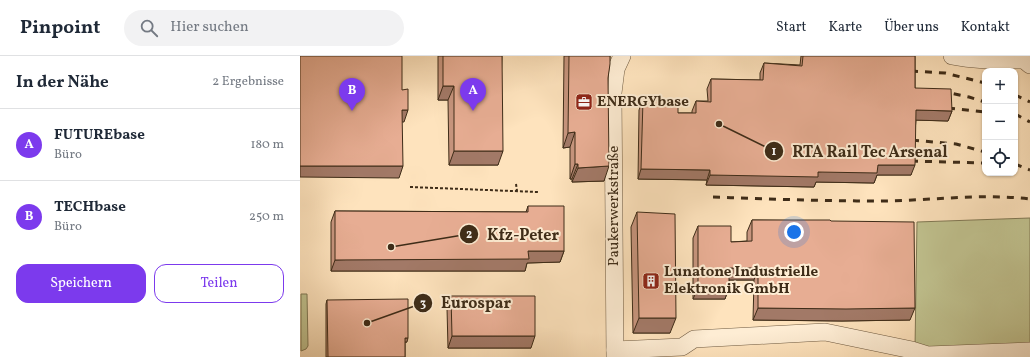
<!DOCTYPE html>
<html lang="de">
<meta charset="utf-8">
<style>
:root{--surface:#fff;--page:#f2f2f3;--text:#1f2937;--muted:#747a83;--line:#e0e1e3;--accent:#7c3aed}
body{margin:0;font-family:Vollkorn,serif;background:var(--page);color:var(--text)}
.controls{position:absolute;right:12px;top:12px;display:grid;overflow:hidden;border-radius:8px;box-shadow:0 1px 3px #0004}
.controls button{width:36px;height:36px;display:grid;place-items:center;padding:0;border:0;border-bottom:1px solid var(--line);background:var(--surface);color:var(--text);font:20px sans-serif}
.you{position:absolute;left:494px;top:176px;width:14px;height:14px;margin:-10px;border:3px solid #fff;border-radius:50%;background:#1a73e8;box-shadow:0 0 0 6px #1a73e833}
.badge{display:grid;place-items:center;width:26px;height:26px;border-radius:50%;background:var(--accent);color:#fff;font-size:13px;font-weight:700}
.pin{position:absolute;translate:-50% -33px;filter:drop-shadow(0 1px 2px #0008)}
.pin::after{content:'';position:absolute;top:21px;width:14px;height:12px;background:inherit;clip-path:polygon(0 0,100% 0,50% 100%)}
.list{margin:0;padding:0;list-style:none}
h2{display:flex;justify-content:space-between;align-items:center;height:52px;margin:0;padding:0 16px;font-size:17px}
h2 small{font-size:13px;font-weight:400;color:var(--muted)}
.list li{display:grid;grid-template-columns:26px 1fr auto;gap:12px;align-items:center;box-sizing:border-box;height:72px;padding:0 16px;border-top:1px solid var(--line)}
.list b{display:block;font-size:15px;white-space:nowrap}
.list p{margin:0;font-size:13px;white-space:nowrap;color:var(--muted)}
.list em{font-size:13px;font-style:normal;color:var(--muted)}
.actions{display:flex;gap:8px;padding:12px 16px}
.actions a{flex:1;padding:9px 0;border:1px solid var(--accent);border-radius:12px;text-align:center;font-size:14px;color:var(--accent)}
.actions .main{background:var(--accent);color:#fff}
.icon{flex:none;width:22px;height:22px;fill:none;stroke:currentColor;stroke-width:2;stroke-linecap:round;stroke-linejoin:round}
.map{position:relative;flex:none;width:730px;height:301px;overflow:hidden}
header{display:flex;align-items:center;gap:24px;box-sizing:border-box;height:56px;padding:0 20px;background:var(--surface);border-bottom:1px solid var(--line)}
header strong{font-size:19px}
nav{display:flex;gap:22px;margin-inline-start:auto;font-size:14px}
.search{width:280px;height:36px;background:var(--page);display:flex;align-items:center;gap:10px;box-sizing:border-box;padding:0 14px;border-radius:22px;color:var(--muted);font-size:15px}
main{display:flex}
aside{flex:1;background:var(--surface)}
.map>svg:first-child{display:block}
.green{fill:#c1c390;stroke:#807854}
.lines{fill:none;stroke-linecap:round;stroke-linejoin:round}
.minor-casing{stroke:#6e5a41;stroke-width:18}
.path{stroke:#3e2c18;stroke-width:2;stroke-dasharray:3 2;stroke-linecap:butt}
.minor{stroke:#feedd4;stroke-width:17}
.rail{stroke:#3e2c18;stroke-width:3;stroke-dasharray:7 7;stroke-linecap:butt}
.wall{fill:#c7957e;stroke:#3e2c18}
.shaded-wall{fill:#a27967;stroke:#3e2c18}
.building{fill:#e7ad93;stroke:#3e2c18}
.labels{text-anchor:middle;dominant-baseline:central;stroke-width:4;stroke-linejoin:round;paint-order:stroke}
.poi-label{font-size:15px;font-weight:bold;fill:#3e2c18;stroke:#feedd4;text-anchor:start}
.street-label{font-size:15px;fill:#3e2c18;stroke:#feedd4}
.leader{fill:none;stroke:#3e2c18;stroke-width:1.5}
.callout-dot{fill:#3e2c18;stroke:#feedd4;stroke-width:1.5}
.mark-label{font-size:12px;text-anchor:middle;font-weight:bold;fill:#fff}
.callout-label{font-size:16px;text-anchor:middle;font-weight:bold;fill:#3e2c18;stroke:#feedd4;stroke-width:4;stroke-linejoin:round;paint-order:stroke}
</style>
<header>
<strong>Pinpoint</strong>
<div class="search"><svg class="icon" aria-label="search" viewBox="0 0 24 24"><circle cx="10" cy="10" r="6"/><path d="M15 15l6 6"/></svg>Hier suchen</div>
<nav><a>Start</a><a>Karte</a><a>Über uns</a><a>Kontakt</a></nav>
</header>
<main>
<aside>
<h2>In der Nähe<small>2 Ergebnisse</small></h2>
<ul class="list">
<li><span class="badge">A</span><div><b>FUTUREbase</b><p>Büro</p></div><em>180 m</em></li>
<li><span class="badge">B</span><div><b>TECHbase</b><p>Büro</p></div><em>250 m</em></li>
</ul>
<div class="actions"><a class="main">Speichern</a><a>Teilen</a></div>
</aside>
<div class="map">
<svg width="730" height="301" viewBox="0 0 730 301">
<rect width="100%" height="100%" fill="#fee3bd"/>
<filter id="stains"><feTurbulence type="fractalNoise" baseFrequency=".005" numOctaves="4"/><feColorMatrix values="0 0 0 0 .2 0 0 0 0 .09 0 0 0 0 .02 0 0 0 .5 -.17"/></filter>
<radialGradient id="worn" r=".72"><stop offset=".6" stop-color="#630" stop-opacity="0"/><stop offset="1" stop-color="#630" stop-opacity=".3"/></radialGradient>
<g class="green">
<path d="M 730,162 L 730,290 L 615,292 L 617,166 Z"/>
<path d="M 1,238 L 7,238 L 8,290 L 6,293 L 1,295 Z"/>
</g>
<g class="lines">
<defs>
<g id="minor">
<path d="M 652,0 C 676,5 700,4 724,4 L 730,9"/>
<path d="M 315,294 L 382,291 L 394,283 L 525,276 L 612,294 L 628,299 L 730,295"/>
<path d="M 315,301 L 313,37 L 316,13 L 322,0"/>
</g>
</defs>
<use href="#minor" class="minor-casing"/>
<g class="path">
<path d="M 216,128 L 217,135"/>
<path d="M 110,131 L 238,136"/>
</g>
<use href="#minor" class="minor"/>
<g class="rail">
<path d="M 611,15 L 645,17 L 685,27"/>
<path d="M 640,35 L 669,41 L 685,46"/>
<path d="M 715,39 L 730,46"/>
<path d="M 648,52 L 685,56"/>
<path d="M 715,58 L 730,66"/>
<path d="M 612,84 L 656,88 L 685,96"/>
<path d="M 611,105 L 685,107"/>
<path d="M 715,108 L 730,114"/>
<path d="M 413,141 C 468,143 523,145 578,145 C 629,145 680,137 730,143"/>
</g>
</g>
<g class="wall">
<path d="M 138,0 L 202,0 L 198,109 L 149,109 L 148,44 L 138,44 Z"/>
<path d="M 264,0 L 310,0 L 308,22 L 304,125 L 272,126 L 272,123 L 270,123 L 270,91 L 263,92 Z"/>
<path d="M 501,0 L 615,0 L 615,32 L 652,55 L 648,65 L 616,64 L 611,119 L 577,119 L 574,127 L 516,126 L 514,131 L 406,129 L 407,124 L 338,123 L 339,54 L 343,44 L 378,57 L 392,57 L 392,55 L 396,45 L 408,45 L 407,33 L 411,23 L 460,24 L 460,17 L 464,7 L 500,9 Z"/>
<path d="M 228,150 L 264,195 L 260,206 L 227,207 L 225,215 L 31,215 L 31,166 L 35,155 L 226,156 Z"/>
<path d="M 337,156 L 370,277 L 333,277 L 331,171 Z"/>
<path d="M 452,164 L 531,165 L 610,264 L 542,265 L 453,264 L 454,224 L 429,224 L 429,231 L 425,243 L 393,243 L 393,182 L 398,170 L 431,186 L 447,185 L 447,176 Z"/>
<path d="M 151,240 L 231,292 L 148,292 L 147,252 Z"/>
<path d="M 27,244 L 107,286 L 105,286 L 105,301 L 26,301 L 26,248 Z"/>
</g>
<g class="shaded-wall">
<path d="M 143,30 L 154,30 L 148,44 L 138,44 Z"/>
<path d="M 102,54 L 108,54 L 104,66 L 98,66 Z"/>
<path d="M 616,54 L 652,55 L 648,65 L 612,64 Z"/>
<path d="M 275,76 L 270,91 L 263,92 L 268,77 Z"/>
<path d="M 154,95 L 203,95 L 198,109 L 149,109 Z"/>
<path d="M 275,108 L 278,108 L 272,123 L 270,123 Z"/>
<path d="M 578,109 L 615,109 L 611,119 L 577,119 L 574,127 L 516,126 L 514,131 L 406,129 L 410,119 L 518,116 Z"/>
<path d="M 0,110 L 103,110 L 99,122 L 0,121 Z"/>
<path d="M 309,110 L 304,125 L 272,126 L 278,112 Z"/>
<path d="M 341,113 L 410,114 L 407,124 L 338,123 Z"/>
<path d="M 228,195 L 264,195 L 260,206 L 227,207 L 225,215 L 31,215 L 35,204 Z"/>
<path d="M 429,212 L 458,212 L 454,224 L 425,224 Z"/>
<path d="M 429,231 L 425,243 L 393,243 L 398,232 Z"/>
<path d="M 458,252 L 615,252 L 610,264 L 542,265 L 453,264 Z"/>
<path d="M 339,262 L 376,262 L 370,277 L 333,277 Z"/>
<path d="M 152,280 L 235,280 L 231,292 L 148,292 Z"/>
<path d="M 105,282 L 108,282 L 107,286 L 104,286 Z"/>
</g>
<g class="building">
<path d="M 0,0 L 102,0 L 102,34 L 108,33 L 108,54 L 102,54 L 103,110 L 0,110 Z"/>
<path d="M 143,0 L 202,0 L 203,95 L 154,95 L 154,30 L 143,30 Z"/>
<path d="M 269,0 L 310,0 L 310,8 L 308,22 L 309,110 L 278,112 L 278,108 L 275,108 L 275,76 L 268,77 Z"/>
<path d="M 503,0 L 615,0 L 615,32 L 651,33 L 652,55 L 616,54 L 615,109 L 578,109 L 577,117 L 518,116 L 518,121 L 410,119 L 410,114 L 341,113 L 343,44 L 378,45 L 378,57 L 396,57 L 396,45 L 411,46 L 411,23 L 463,24 L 464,7 L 502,10 Z"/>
<path d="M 228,150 L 264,150 L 264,195 L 228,195 L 229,203 L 35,204 L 35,155 L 228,156 Z"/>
<path d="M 337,156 L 375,158 L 376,262 L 339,262 Z"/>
<path d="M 452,164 L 530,164 L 531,165 L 614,166 L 615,252 L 546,253 L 458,252 L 458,212 L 429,212 L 429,231 L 398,232 L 398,170 L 431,170 L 431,186 L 452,185 Z"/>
<path d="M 151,240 L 235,240 L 235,280 L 152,280 Z"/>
<path d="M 108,243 L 108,282 L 105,282 L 105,301 L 28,301 L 27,244 Z"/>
</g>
<defs>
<symbol id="office-square" viewBox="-11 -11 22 22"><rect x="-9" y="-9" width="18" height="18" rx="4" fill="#8f2418" stroke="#feedd4"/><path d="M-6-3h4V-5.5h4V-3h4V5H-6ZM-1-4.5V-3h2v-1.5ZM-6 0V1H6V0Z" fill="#fff"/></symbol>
<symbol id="building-square" viewBox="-11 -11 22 22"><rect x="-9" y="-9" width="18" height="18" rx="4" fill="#8f2418" stroke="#feedd4"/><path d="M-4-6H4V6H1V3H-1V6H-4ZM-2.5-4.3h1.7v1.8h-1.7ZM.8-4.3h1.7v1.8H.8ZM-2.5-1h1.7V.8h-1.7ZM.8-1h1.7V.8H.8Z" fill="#fff"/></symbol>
</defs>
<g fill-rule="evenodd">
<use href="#office-square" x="274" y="36" width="20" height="20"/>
<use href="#building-square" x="341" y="215" width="20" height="20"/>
</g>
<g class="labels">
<g class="poi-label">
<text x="297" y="46">ENERGYbase</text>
<text x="364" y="216">Lunatone Industrielle<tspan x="364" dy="17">Elektronik GmbH</tspan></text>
</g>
<g class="street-label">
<text transform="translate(314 150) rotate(-90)">Paukerwerkstraße</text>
</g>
</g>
<path class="leader" d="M419 68L474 95M91 191L169 178M67 267L123 247"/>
<g class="callout-dot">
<circle cx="419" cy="68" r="4"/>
<circle cx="91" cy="191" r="4"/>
<circle cx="67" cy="267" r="4"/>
<circle cx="474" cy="95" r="10"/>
<circle cx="169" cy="178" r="10"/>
<circle cx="123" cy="247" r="10"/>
</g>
<g class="mark-label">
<text x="474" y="99">1</text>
<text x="169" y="182">2</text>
<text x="123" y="251">3</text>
</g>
<g class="callout-label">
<text x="570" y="101">RTA Rail Tec Arsenal</text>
<text x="223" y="184">Kfz-Peter</text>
<text x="176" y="252">Eurospar</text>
</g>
<rect width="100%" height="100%" filter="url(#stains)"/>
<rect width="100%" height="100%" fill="url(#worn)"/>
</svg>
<div class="controls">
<button>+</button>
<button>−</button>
<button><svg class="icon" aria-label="locate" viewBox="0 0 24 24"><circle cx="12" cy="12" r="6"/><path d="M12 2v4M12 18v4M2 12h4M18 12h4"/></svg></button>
</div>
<div class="you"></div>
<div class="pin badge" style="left:173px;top:55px">A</div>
<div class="pin badge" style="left:52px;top:55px">B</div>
</div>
</main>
